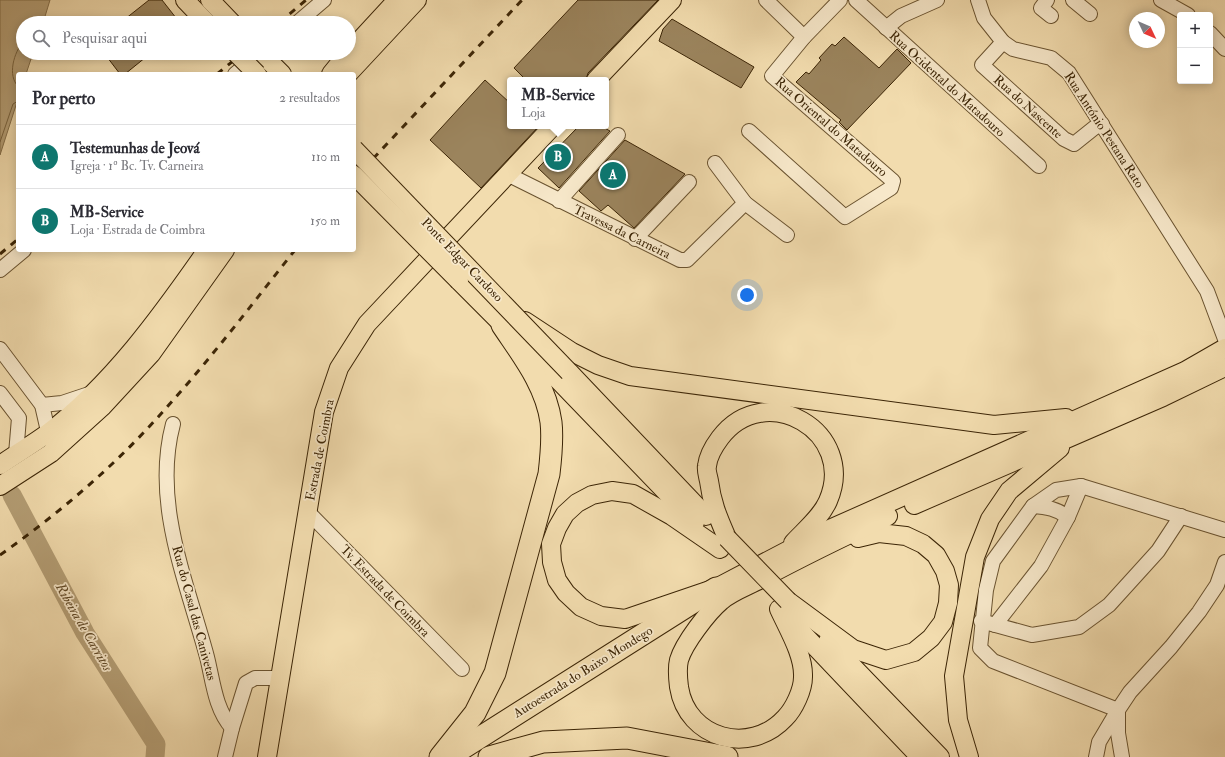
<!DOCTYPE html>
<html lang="pt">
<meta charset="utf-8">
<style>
:root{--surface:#fff;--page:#f2f2f3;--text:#2b2b33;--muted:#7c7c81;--line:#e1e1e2;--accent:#0f766e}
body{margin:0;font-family:"IM FELL Double Pica",serif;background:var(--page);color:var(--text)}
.controls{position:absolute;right:12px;top:12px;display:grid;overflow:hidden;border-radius:4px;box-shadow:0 2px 10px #0003}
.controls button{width:36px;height:36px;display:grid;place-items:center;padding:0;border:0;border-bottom:1px solid var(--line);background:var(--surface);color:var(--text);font:20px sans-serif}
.compass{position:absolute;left:1129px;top:12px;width:36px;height:36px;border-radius:50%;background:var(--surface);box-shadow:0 2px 10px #0003;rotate:134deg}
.you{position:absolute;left:747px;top:295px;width:14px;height:14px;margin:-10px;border:3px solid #fff;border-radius:50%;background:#1a73e8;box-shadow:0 0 0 6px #1a73e833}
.badge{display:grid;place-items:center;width:26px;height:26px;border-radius:50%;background:var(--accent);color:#fff;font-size:13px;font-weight:700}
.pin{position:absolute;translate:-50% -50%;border:2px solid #fff;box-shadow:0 1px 4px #0006}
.popup{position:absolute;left:507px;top:77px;width:102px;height:52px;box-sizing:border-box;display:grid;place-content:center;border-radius:4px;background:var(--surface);filter:drop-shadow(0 1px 3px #0005);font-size:13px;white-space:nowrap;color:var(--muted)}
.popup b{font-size:15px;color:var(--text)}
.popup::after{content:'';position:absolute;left:50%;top:100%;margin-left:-8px;border:8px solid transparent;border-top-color:var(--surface)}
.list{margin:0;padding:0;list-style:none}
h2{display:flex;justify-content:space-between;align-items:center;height:52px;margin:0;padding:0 16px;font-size:17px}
h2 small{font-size:13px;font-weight:400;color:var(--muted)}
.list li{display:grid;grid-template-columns:26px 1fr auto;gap:12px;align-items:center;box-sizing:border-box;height:64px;padding:0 16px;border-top:1px solid var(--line)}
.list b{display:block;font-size:15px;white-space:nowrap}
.list p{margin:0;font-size:13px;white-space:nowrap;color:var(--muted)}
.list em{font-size:13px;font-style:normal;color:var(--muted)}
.icon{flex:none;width:22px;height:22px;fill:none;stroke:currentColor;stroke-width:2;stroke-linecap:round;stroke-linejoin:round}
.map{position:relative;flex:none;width:1225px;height:757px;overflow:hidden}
.search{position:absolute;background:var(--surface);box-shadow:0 2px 10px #0003;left:16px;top:16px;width:340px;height:44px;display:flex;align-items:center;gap:10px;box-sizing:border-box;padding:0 14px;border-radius:22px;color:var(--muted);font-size:15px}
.panel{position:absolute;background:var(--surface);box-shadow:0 2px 10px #0003;left:16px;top:72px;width:340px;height:180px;border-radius:4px}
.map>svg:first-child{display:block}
.water{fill:#b49e75;stroke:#846e49}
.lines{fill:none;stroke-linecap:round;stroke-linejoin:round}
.shore{stroke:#78623e;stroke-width:1}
.river{stroke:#b49e75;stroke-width:19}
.building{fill:#9b845d;stroke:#3c2506}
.minor-casing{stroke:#6a5330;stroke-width:16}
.major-casing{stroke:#3c2506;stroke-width:20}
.highway-casing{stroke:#3c2506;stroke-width:23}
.minor{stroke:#f7e8ca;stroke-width:14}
.major{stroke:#f2dcae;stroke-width:18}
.highway{stroke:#f2dcae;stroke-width:21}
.rail{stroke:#3c2506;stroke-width:3;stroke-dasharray:7 7;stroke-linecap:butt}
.major-bridge-casing{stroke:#3c2506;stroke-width:20;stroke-linecap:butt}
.major-bridge{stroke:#f2dcae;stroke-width:18}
.labels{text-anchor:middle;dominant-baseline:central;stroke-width:3.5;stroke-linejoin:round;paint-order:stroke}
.street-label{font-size:13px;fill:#3c2506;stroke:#f7e8ca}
.water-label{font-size:14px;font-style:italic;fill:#604927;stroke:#f7e8ca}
</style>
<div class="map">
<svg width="1225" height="757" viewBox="0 0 1225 757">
<rect width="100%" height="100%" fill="#f2dcae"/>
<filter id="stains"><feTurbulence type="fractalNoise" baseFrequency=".005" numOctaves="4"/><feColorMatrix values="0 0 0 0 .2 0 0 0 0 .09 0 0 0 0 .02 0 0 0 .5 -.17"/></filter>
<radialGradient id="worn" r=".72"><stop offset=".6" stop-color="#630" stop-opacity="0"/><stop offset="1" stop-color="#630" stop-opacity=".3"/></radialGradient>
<path class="water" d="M 0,0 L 50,0 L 43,23 L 23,23 L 23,53 L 33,53 L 26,74 L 18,74 L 18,99 L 0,155 Z"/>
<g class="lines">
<g class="shore">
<path d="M 18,86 C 7,76 14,52 23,42"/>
<path d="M 0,142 L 13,104 L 18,101"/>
</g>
<path class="river" d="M 12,495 L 85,633 L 156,744 L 155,757"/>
</g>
<g class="building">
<path d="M 149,0 L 162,0 L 180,23 L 120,23 Z"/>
<path d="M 578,0 L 658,0 L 588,73 L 586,80 L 526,80 L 514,68 Z"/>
<path d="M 672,19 L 754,67 L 741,88 L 659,41 L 663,29 Z"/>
<path d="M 844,37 L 879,68 L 897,49 L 911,63 L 847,130 L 839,122 L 841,120 L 796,82 L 806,72 L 809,74 L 821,60 L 819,58 L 832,44 L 835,46 Z"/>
<path d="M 104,53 L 151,53 L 125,74 L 120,74 Z"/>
<path d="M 485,80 L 510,103 L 510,126 L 539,126 L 481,188 L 430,140 Z"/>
<path d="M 579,126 L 601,126 L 610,131 L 559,188 L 538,168 Z"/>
<path d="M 625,140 L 685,174 L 634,228 L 608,205 L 601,211 L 579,191 Z"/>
</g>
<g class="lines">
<defs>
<g id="minor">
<path d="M 766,0 L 804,37"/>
<path d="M 856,0 L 1039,166"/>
<path d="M 978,0 L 984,18 L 1003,42 L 1013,49 L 1051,58 L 1069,73 L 1207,291 L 1225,339"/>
<path d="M 1047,0 L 1041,8 L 1051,16"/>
<path d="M 1073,0 L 1090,14"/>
<path d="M 1161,0 L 1188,15"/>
<path d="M 297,23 L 324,0"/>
<path d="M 886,28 L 901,16 L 937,0"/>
<path d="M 1210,33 L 1225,49"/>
<path d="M 1003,42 L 982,65 L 1064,139 L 1074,144 L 1094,128 L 1102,124"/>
<path d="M 235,74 L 254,58"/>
<path d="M 749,131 L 845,217 L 891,188 L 893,181 L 772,76 L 804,37 L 840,0"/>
<path d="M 715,163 L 745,203 L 787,235"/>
<path d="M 507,174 L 680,260 L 687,260 L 745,203"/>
<path d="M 559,201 L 618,135"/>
<path d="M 635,239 L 689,182"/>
<path d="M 0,270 L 24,250"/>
<path d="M 0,349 L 42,405 L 50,440"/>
<path d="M 0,393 L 19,418 L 16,454"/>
<path d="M 42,405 L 62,403 L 92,393"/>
<path d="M 173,424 C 152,503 187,582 207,657 C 213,681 215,709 232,728"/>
<path d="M 1033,506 C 1047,507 1057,509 1068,517"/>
<path d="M 308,512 L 462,669"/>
<path d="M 981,621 L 1032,635 L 1079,627 L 1109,605 L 1158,551 L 1181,516"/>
<path d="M 995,625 L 1041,566 L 1068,517 L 1081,486"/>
<path d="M 225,757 L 232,728 L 246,683 L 255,678 L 280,678"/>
<path d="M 1096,757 L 1099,742 L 1118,710 L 993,661 L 980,648 L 986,590 L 993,561 L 1033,506 L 1056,490 L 1081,486 L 1225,530"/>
<path d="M 1122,757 L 1118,733 L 1118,710 L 1130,692 L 1171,647 L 1199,612 L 1217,585 L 1225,562"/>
</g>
<g id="major">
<path d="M 185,0 L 207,23"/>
<path d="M 210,0 L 232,23"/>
<path d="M 349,52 L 397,0"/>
<path d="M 261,53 L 282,74"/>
<path d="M 331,74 L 348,53"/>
<path d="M 348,74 L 417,0"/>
<path d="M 596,80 L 672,0"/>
<path d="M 459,281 L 559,381 L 695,522"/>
<path d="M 525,321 L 572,352 L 598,365 L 630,376 L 994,425 L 1066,418"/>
<path d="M 569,372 L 706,516"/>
<path d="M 0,465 C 16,454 33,444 48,433 C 112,384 161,316 207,250"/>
<path d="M 0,486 L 51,453 L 103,406 L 151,354 L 225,250"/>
<path d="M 914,505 L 1163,397 L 1225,367"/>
<path d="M 727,538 C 718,517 712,504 709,481 C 708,476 706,470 707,466 C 708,456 714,446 720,438 C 765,378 858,432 828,501 C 821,517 805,530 793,543"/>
<path d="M 720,549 L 672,516 L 633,494 L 612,491 L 592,495 L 577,503 L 565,514 L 557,528 L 551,544 L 552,562 L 557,580 L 566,593 L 581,607 L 601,616 L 625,619 L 716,588 L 823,532 L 1185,371 L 1225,348"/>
<path d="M 788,601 L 853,649 L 886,660 L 914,652 L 931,638 L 943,622 L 948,603 L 949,585 L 945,571 L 936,555 L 923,544 L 906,536 L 879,533 L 858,538"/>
<path d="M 779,609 C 788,629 804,655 803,677 C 803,690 794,709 785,718 C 750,756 687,739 679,687 C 678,679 677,668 679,660 C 684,643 708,612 721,601 C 731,592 748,586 761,579 C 802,557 845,536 888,516"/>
<path d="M 788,618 L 920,757"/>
<path d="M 828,641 L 940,757"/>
<path d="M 267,757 L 324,412 L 339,368 L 367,324 L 553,126"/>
<path d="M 969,757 L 958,720 L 954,676 L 975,557 L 990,519 L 1009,491 L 1060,448"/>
</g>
<g id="highway">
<path d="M 440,757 L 475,713 L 495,673 L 549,474 C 551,457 553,439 551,422 C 546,385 522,355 502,325"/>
<path d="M 449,757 L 716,588"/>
<path d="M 489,757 L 543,742 L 627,738 L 727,757"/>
</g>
</defs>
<use href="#minor" class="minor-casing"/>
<use href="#major" class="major-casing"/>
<use href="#highway" class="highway-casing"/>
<use href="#minor" class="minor"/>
<use href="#major" class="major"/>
<use href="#highway" class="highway"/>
<g class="rail">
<path d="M 279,23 L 306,0"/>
<path d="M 217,74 L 243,53"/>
<path d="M 354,179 L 522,0"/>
<path d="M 0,254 L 18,239"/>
<path d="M 0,555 C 61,512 118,463 167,407 C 212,357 253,303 295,250"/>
</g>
<defs>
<g id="major-bridge">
<path d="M 236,53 L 257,74"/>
<path d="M 354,149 L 569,372"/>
<path d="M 354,175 L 459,281"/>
<path d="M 727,538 L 788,601"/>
</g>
</defs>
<use href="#major-bridge" class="major-bridge-casing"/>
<use href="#major-bridge" class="major-bridge"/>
</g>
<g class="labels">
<g class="street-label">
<text transform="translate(947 84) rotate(42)">Rua Ocidental do Matadouro</text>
<text transform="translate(1028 107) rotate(42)">Rua do Nascente</text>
<text transform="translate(831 127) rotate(41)">Rua Oriental do Matadouro</text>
<text transform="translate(1104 130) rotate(57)">Rua António Pestana Rato</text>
<text transform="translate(622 232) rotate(26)">Travessa da Carneira</text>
<text transform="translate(462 260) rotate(46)">Ponte Edgar Cardoso</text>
<text transform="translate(320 450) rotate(-79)">Estrada de Coimbra</text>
<text transform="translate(385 591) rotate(46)">Tv. Estrada de Coimbra</text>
<text transform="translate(194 613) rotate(75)">Rua do Casal das Canivetas</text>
<text transform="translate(583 672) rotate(-32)">Autoestrada do Baixo Mondego</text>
</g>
<g class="water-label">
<text transform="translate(84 627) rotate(60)">Ribeira de Carritos</text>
</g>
</g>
<rect width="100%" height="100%" filter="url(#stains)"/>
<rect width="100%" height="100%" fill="url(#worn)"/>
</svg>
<div class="controls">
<button>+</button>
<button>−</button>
</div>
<svg class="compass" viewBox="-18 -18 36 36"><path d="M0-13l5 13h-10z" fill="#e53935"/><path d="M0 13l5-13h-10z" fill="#7c7c81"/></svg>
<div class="you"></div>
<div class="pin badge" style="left:613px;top:175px">A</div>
<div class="pin badge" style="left:558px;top:157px">B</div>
<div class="popup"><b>MB-Service</b>Loja</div>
<div class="search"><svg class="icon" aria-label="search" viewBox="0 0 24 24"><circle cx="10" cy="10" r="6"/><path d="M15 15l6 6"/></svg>Pesquisar aqui</div>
<section class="panel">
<h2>Por perto<small>2 resultados</small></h2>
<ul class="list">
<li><span class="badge">A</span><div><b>Testemunhas de Jeová</b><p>Igreja · 1º Bc. Tv. Carneira</p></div><em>110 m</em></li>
<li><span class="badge">B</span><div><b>MB-Service</b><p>Loja · Estrada de Coimbra</p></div><em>150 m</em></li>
</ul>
</section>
</div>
